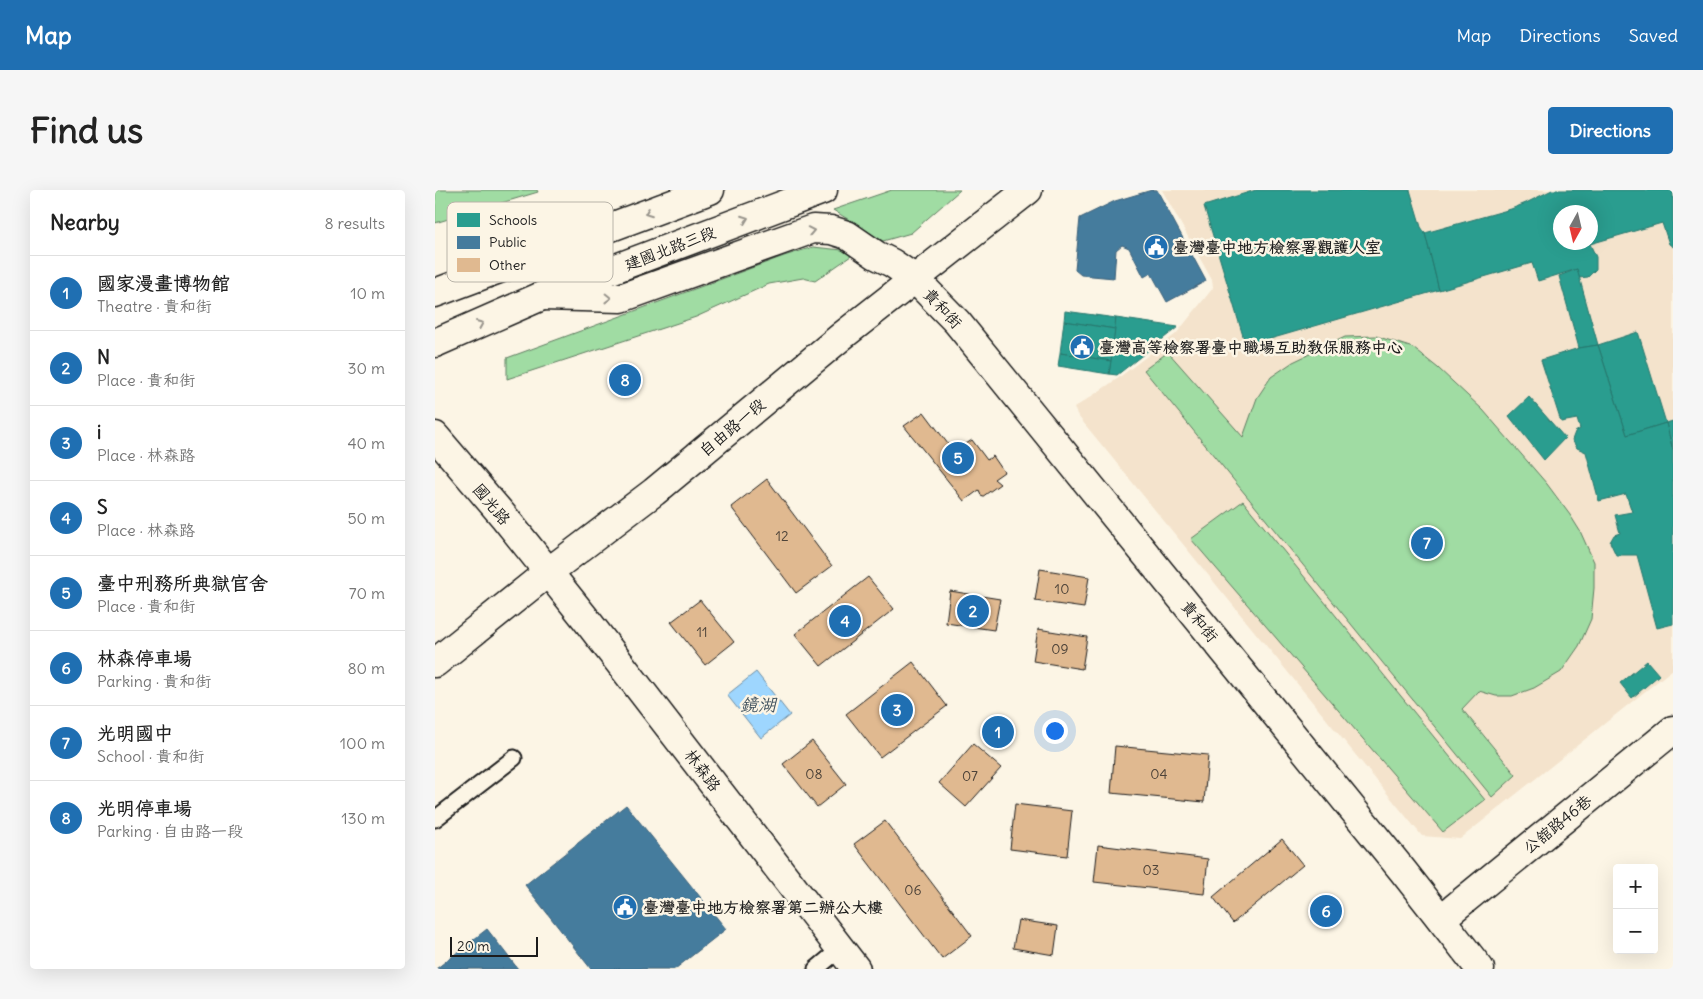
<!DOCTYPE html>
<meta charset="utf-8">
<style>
:root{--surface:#fff;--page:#f6f6f6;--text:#222;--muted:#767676;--line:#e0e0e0;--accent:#1f6fb2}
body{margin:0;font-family:Delius,"LXGW WenKai TC",sans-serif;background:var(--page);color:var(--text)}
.controls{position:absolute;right:15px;bottom:15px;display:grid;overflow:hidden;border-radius:5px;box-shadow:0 5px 20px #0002}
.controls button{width:45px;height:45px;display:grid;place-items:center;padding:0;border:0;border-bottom:1px solid var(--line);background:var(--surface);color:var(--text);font:25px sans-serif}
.compass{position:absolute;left:1118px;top:15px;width:45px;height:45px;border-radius:50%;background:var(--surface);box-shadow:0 5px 20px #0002;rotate:188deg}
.scale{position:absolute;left:15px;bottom:12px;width:88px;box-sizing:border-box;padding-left:5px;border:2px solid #1c1c1c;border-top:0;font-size:14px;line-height:18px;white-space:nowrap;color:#1c1c1c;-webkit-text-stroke:4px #fcf5e5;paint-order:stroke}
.you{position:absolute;left:619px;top:540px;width:18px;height:18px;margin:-12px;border:4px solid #fff;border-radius:50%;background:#1a73e8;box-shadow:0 0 0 8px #1a73e833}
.badge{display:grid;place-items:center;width:32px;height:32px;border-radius:50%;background:var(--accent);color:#fff;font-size:16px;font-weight:700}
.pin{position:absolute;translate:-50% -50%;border:2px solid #fff;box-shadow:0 1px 5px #0006}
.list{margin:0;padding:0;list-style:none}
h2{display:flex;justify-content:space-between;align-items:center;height:65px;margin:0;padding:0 20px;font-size:21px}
h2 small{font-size:16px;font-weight:400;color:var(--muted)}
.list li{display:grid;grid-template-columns:32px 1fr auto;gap:15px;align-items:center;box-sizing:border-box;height:75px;padding:0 20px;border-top:1px solid var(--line)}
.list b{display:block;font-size:19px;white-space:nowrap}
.list p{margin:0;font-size:16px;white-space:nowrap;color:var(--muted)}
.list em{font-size:16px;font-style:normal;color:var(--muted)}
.map{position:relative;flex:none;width:1238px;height:779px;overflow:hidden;border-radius:5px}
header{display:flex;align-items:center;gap:30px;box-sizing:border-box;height:70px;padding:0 25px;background:var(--accent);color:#fff}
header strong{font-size:24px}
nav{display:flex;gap:28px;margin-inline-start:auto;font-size:18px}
.intro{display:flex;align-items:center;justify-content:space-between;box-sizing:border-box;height:120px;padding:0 30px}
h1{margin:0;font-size:35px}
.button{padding:12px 22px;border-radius:5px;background:var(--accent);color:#fff;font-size:18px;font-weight:700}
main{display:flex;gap:30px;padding:0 30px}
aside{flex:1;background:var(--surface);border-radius:5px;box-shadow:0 5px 20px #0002}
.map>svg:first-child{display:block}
.built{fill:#f4e3cc;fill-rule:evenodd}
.green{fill:#a0dca3;stroke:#5e7c60}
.water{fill:#9ed6fe;stroke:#6a8ca4}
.schools{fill:#2a9d8f;stroke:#26766c;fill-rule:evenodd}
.public{fill:#457b9d;stroke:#395e76}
.building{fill:#e0b990;stroke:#1c1c1c}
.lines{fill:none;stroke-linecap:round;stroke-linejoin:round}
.lane-casing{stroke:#1c1c1c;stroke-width:19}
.street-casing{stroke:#1c1c1c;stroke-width:31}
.secondary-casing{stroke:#1c1c1c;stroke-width:31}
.lane{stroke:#fcf5e5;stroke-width:15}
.street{stroke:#fcf5e5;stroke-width:28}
.secondary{stroke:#fcf5e5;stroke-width:28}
.oneway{stroke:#97938b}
.labels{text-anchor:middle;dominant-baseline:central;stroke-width:5;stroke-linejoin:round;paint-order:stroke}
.number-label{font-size:14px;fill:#4d4339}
.poi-label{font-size:16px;font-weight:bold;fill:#1c1c1c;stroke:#fcf5e5;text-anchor:start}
.street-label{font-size:16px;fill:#1c1c1c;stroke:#fcf5e5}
.water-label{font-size:18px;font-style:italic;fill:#435460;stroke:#fcf5e5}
.key{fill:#fcf5e5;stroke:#b9b4a9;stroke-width:1}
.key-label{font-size:14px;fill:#1c1c1c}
</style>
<header>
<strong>Map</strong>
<nav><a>Map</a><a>Directions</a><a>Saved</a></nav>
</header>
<div class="intro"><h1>Find us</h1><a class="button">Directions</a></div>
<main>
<aside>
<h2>Nearby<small>8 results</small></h2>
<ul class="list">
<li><span class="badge">1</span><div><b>國家漫畫博物館</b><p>Theatre · 貴和街</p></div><em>10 m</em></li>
<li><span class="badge">2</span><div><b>N</b><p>Place · 貴和街</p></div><em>30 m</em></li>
<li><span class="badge">3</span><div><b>i</b><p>Place · 林森路</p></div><em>40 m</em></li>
<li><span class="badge">4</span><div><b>S</b><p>Place · 林森路</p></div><em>50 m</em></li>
<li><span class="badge">5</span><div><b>臺中刑務所典獄官舍</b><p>Place · 貴和街</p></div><em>70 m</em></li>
<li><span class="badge">6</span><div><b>林森停車場</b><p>Parking · 貴和街</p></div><em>80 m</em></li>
<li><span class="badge">7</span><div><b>光明國中</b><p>School · 貴和街</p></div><em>100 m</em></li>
<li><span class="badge">8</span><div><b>光明停車場</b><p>Parking · 自由路一段</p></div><em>130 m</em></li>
</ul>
</aside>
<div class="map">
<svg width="1238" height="779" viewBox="0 0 1238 779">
<rect width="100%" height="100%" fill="#fcf5e5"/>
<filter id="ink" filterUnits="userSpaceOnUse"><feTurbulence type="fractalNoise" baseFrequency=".02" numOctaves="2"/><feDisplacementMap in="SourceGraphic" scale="10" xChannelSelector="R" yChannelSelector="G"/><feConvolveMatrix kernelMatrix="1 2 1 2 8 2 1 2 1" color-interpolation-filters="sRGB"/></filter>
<g filter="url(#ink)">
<path class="built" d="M 727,0 L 1238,0 L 1238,479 L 1025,649 L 987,646 L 643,226 L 639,218 L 682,189 L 741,144 L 778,98 L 777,90 ZM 1126,22 L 1156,22 L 1156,52 L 1126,52 Z"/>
<g class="green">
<path d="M 0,0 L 102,0 L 103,2 L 0,33 Z"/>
<path d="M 457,0 L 525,0 L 476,43 L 448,51 L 398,20 Z"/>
<path d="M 378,57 L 407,60 L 416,66 L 380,91 L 368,88 L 334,94 L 261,127 L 72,189 L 72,168 L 349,66 Z"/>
<path d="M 941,146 L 978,158 L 1003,178 L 1048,220 L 1112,294 L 1135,325 L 1145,341 L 1159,372 L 1159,398 L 1156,429 L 1144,456 L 1126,482 L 1099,498 L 1077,506 L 1061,506 L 1044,501 L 1027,519 L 1081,585 L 1057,607 L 709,180 L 733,162 L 808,247 L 822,208 L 836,187 L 858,172 L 910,147 Z"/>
<path d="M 808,311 L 1050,610 L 1008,642 L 756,349 Z"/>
</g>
<path class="water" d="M 321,482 L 355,525 L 326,548 L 292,505 Z"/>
<g class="schools">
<path d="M 821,0 L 975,0 L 986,37 L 990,43 L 1004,100 L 811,156 L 769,16 Z"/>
<path d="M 1117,0 L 1238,0 L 1238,57 L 1234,54 L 1227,33 L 1155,54 L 1161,67 L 1161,79 L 1153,87 L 1144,88 L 1142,79 L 1103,91 L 1097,73 L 1004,100 L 990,43 L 1076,19 L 1091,13 ZM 1126,22 L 1156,22 L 1156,52 L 1126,52 Z"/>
<path d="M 1142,79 L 1163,155 L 1144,158 L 1124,86 Z"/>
<path d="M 630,121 L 681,128 L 680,139 L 629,131 Z"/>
<path d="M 681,128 L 743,137 L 682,185 L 674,184 Z"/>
<path d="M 629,131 L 680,139 L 676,171 L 625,163 Z"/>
<path d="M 1203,142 L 1231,233 L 1192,245 L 1163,155 Z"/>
<path d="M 1163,155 L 1192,245 L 1231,233 L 1238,260 L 1238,434 L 1222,438 L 1202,365 L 1181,365 L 1175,352 L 1179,345 L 1185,343 L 1180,325 L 1197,322 L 1191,304 L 1164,311 L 1151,262 L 1142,258 L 1137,250 L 1140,242 L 1145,239 L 1142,229 L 1126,232 L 1106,170 L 1144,158 Z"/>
<path d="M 625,163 L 676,171 L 674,184 L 623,176 Z"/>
<path d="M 1094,207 L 1130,248 L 1109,270 L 1074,226 Z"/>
<path d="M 1238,231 L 1238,260 L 1231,233 Z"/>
<path d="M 1212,471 L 1224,485 L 1197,508 L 1185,493 Z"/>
</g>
<g class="public">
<path d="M 717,0 L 722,0 L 771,91 L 732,112 L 716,83 L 709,87 L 694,58 L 687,55 L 681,60 L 679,88 L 646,85 L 640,80 L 645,28 L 680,11 Z"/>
<path d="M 191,615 L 291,739 L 240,779 L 156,779 L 90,695 Z"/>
<path d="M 52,739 L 83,779 L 1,779 Z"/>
</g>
<g class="building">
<path d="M 489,222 L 519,262 L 537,250 L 552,270 L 558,266 L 569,282 L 559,289 L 565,294 L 547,307 L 544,300 L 529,311 L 469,236 Z"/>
<path d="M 332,289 L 397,376 L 361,403 L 296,317 Z"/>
<path d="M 605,379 L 654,387 L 649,418 L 600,411 Z"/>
<path d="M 433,387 L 459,419 L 386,476 L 360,444 Z"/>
<path d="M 515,401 L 565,409 L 559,440 L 511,433 Z"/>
<path d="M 265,410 L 299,452 L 270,475 L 236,432 Z"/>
<path d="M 603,439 L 652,447 L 647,479 L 598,471 Z"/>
<path d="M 478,472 L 512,516 L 445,567 L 411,524 Z"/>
<path d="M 377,551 L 411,594 L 382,617 L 348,574 Z"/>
<path d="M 538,554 L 566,578 L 531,617 L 504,593 Z"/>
<path d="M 680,556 L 773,565 L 769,612 L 676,603 Z"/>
<path d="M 580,614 L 637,621 L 632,666 L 575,659 Z"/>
<path d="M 450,631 L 537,746 L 507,769 L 419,654 Z"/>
<path d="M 847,649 L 868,675 L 798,733 L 778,707 Z"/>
<path d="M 663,655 L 773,669 L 769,704 L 659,692 Z"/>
<path d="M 583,730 L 623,736 L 619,765 L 578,758 Z"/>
</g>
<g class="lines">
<defs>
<g id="lane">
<path d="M 0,629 L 79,568"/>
<path d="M 381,779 L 405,759"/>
</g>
<g id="street">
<path d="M 107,106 L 186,108 L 378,39 L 396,40 L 412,45 L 441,65 L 457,73 L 479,88 L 522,132 L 968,681 L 1045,779"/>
<path d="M 1006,729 L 1238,540"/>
</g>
<g id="secondary">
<path d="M 0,103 L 275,0"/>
<path d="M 0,153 L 107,106 L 388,0"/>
<path d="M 0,246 L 70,328 L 150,428 L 421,779"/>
<path d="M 0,473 L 112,383 L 219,302 L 407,146 L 593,0"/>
</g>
</defs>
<use href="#lane" class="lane-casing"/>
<use href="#street" class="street-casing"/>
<use href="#secondary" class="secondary-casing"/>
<use href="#lane" class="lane"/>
<use href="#street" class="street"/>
<use href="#secondary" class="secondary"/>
</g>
<defs><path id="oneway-chevron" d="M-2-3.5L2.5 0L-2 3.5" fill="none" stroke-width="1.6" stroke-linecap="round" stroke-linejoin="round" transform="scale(1.25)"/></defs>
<g class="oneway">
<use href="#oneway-chevron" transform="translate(213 23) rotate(159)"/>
<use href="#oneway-chevron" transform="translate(310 29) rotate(-21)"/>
<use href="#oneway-chevron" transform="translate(376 41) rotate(-11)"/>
<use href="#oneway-chevron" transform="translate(173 108) rotate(1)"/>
<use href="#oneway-chevron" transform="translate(45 134) rotate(-23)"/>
</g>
</g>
<defs>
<symbol id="civic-disc" viewBox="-11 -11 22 22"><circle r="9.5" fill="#1f6fb2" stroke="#fcf5e5"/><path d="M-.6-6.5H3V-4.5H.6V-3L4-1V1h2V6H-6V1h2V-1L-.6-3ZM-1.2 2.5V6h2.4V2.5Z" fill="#fff"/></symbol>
</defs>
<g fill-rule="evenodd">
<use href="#civic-disc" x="707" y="43" width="28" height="28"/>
<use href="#civic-disc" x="633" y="143" width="28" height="28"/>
<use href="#civic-disc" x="176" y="703" width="28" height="28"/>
</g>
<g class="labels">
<g class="number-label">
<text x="347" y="346">12</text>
<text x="627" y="399">10</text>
<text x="267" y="442">11</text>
<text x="625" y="459">09</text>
<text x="379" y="584">08</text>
<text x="724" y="584">04</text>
<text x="535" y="586">07</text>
<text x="716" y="680">03</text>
<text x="478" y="700">06</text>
</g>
<g class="poi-label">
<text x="738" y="57">臺灣臺中地方檢察署觀護人室</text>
<text x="664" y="157">臺灣高等檢察署臺中職場互助教保服務中心</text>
<text x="208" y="717">臺灣臺中地方檢察署第二辦公大樓</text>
</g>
<g class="street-label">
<text transform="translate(235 58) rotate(-21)">建國北路三段</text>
<text transform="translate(508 118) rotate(47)">貴和街</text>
<text transform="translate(297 237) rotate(-40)">自由路一段</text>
<text transform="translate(57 314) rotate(50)">國光路</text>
<text transform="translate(765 431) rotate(51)">貴和街</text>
<text transform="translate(268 580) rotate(53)">林森路</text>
<text transform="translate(1122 634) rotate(-39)">公舘路46巷</text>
</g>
<g class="water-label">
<text x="323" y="514">鏡湖</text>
</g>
</g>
<rect x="12" y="12" width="166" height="80" rx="8" class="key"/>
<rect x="22" y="23" width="23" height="14" fill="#2a9d8f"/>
<rect x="22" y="46" width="23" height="13" fill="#457b9d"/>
<rect x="22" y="68" width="23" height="14" fill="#e0b990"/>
<g class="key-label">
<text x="54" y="35">Schools</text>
<text x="54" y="57">Public</text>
<text x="54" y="80">Other</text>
</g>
</svg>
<div class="controls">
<button>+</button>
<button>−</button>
</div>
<svg class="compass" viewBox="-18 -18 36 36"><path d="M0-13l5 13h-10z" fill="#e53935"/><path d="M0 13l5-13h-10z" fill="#767676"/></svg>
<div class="scale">20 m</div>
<div class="you"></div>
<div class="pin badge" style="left:563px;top:542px">1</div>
<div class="pin badge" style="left:538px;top:421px">2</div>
<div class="pin badge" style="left:462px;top:520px">3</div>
<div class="pin badge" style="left:410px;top:431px">4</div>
<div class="pin badge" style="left:523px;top:268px">5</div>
<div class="pin badge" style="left:891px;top:721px">6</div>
<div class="pin badge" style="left:992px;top:353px">7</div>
<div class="pin badge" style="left:190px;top:190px">8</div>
</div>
</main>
